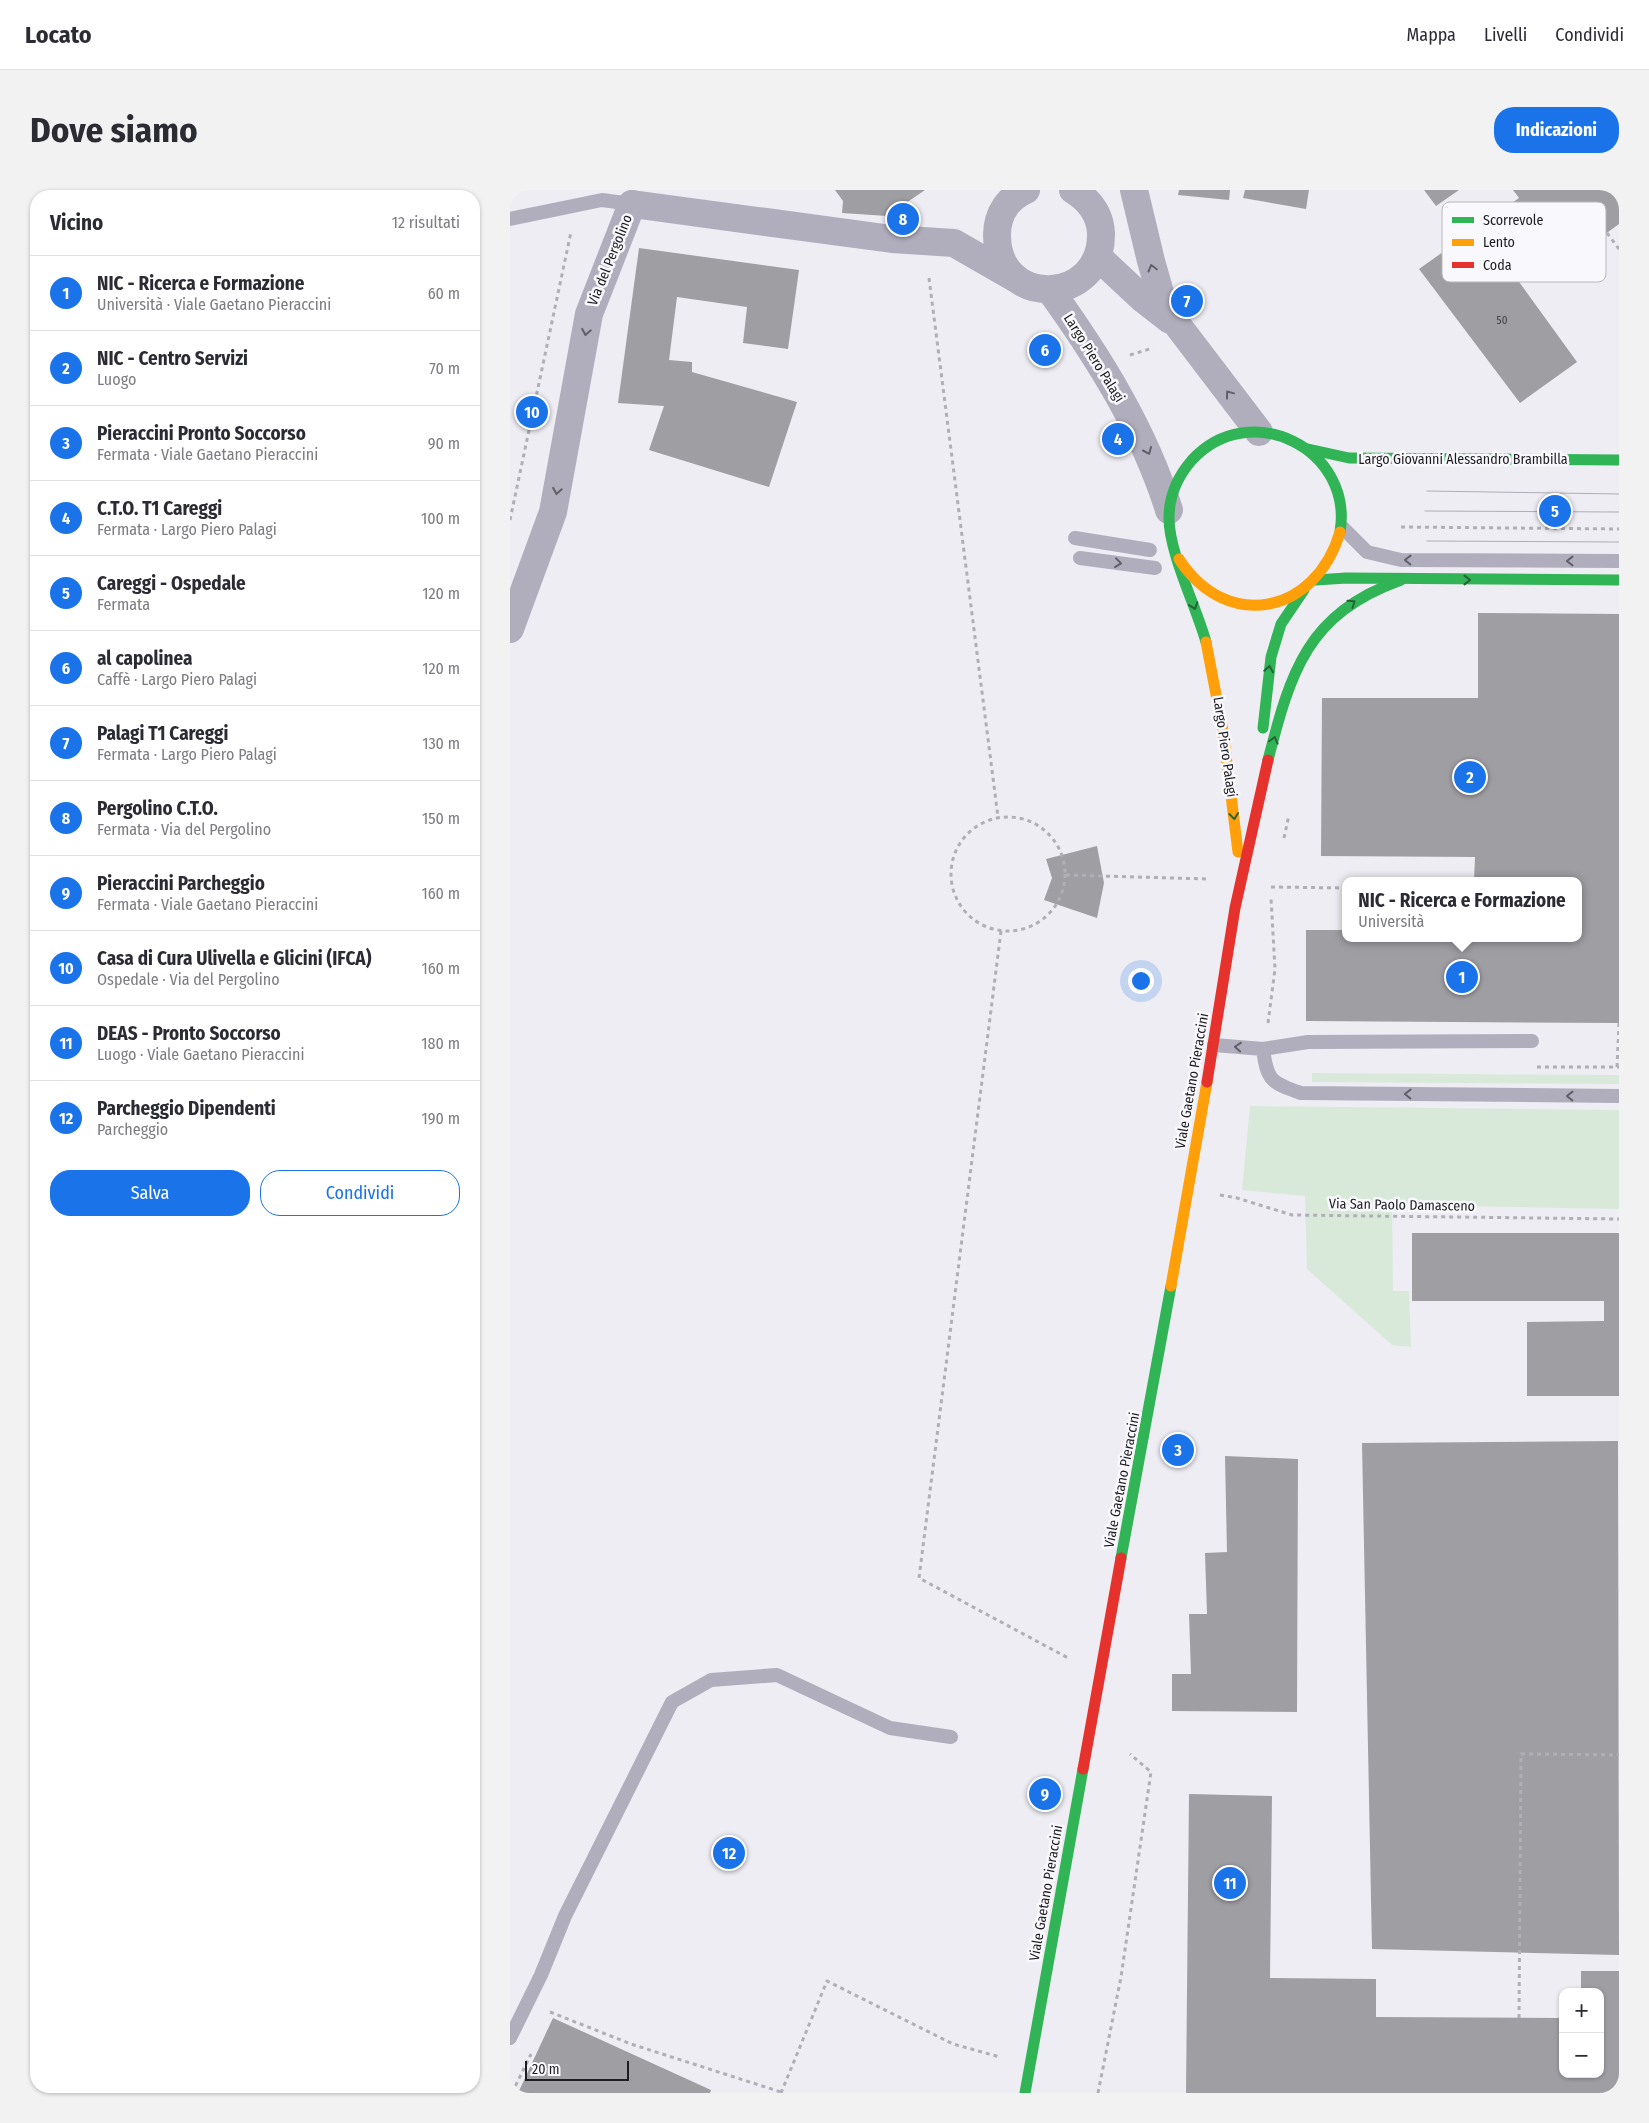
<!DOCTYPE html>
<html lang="it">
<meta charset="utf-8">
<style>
:root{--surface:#fff;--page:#f2f2f3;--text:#2b2b33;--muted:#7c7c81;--line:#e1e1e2;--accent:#1a73e8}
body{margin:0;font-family:"Fira Sans Condensed",sans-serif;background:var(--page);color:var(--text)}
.controls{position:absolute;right:15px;bottom:15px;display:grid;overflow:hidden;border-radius:10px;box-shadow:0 1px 4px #0004}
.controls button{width:45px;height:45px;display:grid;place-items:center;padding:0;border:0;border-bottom:1px solid var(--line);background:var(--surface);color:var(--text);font:25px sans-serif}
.scale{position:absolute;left:15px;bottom:12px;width:104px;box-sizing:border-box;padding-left:5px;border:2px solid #1e1e22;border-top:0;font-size:14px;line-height:18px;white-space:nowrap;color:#1e1e22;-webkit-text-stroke:4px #f9f9fd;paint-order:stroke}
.you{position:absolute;left:630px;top:790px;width:18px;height:18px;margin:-12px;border:4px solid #fff;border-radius:50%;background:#1a73e8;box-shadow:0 0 0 8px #1a73e833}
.badge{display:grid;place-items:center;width:32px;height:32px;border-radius:50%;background:var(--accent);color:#fff;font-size:16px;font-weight:700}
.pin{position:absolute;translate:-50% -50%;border:2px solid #fff;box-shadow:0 1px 5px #0006}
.popup{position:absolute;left:832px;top:687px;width:240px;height:65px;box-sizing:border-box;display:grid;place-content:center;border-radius:10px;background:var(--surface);filter:drop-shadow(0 1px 4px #0005);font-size:16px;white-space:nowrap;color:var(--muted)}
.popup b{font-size:19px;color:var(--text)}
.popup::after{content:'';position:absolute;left:50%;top:100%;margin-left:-10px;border:10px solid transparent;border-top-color:var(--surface)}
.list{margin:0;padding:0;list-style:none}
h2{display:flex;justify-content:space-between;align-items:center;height:65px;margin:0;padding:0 20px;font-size:21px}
h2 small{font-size:16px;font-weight:400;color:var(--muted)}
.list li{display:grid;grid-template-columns:32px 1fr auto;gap:15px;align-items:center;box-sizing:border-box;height:75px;padding:0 20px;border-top:1px solid var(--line)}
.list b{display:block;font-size:19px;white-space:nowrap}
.list p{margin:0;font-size:16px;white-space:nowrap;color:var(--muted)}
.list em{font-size:16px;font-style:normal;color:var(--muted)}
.actions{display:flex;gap:10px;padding:15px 20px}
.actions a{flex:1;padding:11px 0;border:1px solid var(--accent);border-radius:20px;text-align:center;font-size:18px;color:var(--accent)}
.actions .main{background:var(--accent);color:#fff}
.map{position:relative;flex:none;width:1109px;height:1903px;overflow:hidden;border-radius:20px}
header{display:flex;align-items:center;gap:30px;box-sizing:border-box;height:70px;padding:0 25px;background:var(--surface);border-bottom:1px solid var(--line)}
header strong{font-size:24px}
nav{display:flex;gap:28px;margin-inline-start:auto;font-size:18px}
.intro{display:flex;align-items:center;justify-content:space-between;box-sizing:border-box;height:120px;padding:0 30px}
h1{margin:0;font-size:35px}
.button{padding:12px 22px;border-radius:20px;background:var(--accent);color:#fff;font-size:18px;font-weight:700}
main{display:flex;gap:30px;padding:0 30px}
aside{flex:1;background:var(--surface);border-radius:20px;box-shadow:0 1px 4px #0004}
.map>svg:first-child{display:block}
.green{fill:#d9e9d9}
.building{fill:#9e9ea3}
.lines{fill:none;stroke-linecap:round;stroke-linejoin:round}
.path{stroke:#b0afb8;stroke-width:3;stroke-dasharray:4 4;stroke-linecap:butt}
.lane{stroke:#b0aebd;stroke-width:14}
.street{stroke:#b0aebd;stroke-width:28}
.fast{stroke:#30b455;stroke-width:11}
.slow{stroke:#ff9f0a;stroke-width:11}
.jam{stroke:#e5322d;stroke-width:11}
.tram{stroke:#aeadb7;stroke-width:1}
.oneway{stroke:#605f68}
.oneway2{stroke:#266239}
.labels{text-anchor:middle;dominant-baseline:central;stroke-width:5;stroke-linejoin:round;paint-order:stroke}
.number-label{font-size:11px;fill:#3e3e42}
.street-label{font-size:14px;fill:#1e1e22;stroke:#f9f9fd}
.key{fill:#f9f9fd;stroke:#b7b7bb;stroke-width:1}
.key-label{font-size:14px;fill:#1e1e22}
</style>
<header>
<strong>Locato</strong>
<nav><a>Mappa</a><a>Livelli</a><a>Condividi</a></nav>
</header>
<div class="intro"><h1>Dove siamo</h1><a class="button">Indicazioni</a></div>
<main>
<aside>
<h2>Vicino<small>12 risultati</small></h2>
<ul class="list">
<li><span class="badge">1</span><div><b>NIC - Ricerca e Formazione</b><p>Università · Viale Gaetano Pieraccini</p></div><em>60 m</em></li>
<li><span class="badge">2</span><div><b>NIC - Centro Servizi</b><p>Luogo</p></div><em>70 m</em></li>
<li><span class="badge">3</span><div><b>Pieraccini Pronto Soccorso</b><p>Fermata · Viale Gaetano Pieraccini</p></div><em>90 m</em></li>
<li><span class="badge">4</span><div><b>C.T.O. T1 Careggi</b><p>Fermata · Largo Piero Palagi</p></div><em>100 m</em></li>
<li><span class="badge">5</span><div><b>Careggi - Ospedale</b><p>Fermata</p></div><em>120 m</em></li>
<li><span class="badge">6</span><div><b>al capolinea</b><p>Caffè · Largo Piero Palagi</p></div><em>120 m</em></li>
<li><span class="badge">7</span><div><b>Palagi T1 Careggi</b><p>Fermata · Largo Piero Palagi</p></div><em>130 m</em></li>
<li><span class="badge">8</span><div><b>Pergolino C.T.O.</b><p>Fermata · Via del Pergolino</p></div><em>150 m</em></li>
<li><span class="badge">9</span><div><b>Pieraccini Parcheggio</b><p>Fermata · Viale Gaetano Pieraccini</p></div><em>160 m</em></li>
<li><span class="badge">10</span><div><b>Casa di Cura Ulivella e Glicini (IFCA)</b><p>Ospedale · Via del Pergolino</p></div><em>160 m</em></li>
<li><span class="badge">11</span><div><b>DEAS - Pronto Soccorso</b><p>Luogo · Viale Gaetano Pieraccini</p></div><em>180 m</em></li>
<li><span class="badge">12</span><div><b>Parcheggio Dipendenti</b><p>Parcheggio</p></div><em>190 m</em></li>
</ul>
<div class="actions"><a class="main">Salva</a><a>Condividi</a></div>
</aside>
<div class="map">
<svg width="1109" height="1903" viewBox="0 0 1109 1903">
<rect width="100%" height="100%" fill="#ededf3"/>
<g class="green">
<path d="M 802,883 L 1109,885 L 1109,894 L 802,892 Z"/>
<path d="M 740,916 L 1109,920 L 1109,1019 L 882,1015 L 883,1101 L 899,1101 L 901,1157 L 882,1155 L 797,1079 L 795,1006 L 732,1000 Z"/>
</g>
<g class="building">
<path d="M 325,0 L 415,0 L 377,26 L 332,23 L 333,11 Z"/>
<path d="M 669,0 L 720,0 L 719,10 L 668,5 Z"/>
<path d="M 735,0 L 799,0 L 796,19 L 733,8 Z"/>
<path d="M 914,0 L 949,0 L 926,16 Z"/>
<path d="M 1003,0 L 1109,0 L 1109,34 L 1050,77 L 1041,66 L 1007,89 L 1067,172 L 1010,213 L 909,79 L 1009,8 Z"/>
<path d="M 129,58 L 289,80 L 278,159 L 233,153 L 237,117 L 167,107 L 159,170 L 182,172 L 182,182 L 287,212 L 259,297 L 139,260 L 154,216 L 108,213 Z"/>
<path d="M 968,423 L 1109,424 L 1109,833 L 796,831 L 796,740 L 836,740 L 836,748 L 1068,748 L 1068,691 L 964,691 L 965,667 L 811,666 L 812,508 L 968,508 Z"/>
<path d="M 587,656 L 594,693 L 587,728 L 534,710 L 542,688 L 536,669 Z"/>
<path d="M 902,1043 L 1109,1043 L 1109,1206 L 1017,1206 L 1017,1132 L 1094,1131 L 1094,1111 L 902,1111 Z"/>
<path d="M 1108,1251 L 1109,1765 L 862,1759 L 852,1253 Z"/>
<path d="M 715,1266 L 788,1269 L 787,1522 L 662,1521 L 662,1484 L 681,1484 L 679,1424 L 697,1424 L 695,1363 L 717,1362 Z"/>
<path d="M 679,1604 L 762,1606 L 760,1788 L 866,1789 L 866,1827 L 1053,1828 L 1053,1884 L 1090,1884 L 1090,1802 L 1071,1802 L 1071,1781 L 1109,1781 L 1109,1903 L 676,1903 Z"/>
<path d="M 43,1828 L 201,1900 L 200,1903 L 8,1903 Z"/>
</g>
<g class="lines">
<g class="path">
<path d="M 1097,43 L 1109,59"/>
<path d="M 419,88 L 488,627"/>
<path d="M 620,165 L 643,158"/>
<path d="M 0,330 L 61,42"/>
<path d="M 891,337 L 1109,339"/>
<circle cx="498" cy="684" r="57"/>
<path d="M 774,648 L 779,625"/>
<path d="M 556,685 L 698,689"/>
<path d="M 761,697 L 836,698"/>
<path d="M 491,741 L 409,1388 L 560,1469"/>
<path d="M 758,833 L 765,779 L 761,708"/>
<path d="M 1027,877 L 1109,877"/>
<path d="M 1107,877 L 1109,833"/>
<path d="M 710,1005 L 727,1008 L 782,1025 L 1109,1029"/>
<path d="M 40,1822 L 121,1854 L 271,1902"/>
<path d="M 1009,1828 L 1011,1564 L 1109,1565"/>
<path d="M 2,1903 L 21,1864"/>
<path d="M 271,1903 L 317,1791 L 443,1854 L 490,1867"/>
<path d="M 588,1903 L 611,1787 L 641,1582 L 620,1564"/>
</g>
<g class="lane">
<path d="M 0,29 L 92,10 L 122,14"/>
<path d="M 832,337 L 857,362 L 891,370 L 1109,371"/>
<path d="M 565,348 L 640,360"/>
<path d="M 570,368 L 645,378"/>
<path d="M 704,855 L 753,859 C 757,890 761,893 791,903 L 1109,906"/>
<path d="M 753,859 L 798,852 L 1022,851"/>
<path d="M 0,1848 L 31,1785 L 55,1726 L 162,1512 L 201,1490 L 267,1485 L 380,1538 L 441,1547"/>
</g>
<g class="street">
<path d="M 516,0 C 498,8 487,24 487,45 C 487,120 593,115 591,43 C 590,23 579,10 563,0"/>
<path d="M 624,0 L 641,71 L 653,113 L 669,137 L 749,242"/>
<path d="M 122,14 L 382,49 L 444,53 L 505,88"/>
<path d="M 588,67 L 633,109 L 660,130"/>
<path d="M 540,100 C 589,168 634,240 659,320"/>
<path d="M 0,439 L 43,322 L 79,124 L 122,14"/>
</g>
<g class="fast">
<path d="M 798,259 L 839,268 L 1109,270"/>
<path d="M 806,390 L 836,388 L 1109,390"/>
<path d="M 696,452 C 686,416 659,363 659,328 C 659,306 668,286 682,270 C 740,207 844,259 830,342"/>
<path d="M 753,538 L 761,467 L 771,434 L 794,400"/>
<path d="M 758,570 C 781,481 797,424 891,390"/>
<path d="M 611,1368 L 661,1096"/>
<path d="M 515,1903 L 573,1579"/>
</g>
<g class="slow">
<path d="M 669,369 C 717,443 806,424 830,342"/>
<path d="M 696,452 L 713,541 L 728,662"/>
<path d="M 661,1096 L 697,892"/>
</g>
<g class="jam">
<path d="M 697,892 L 725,718 L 758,570"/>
<path d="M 573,1579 L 611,1368"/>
</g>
<g class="tram">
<path d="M 917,301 L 1109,304"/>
<path d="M 915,321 L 1109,322"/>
<path d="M 917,351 L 1109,352"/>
</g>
</g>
<defs><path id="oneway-chevron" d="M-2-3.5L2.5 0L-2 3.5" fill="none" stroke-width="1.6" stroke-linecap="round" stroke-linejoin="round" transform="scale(1.25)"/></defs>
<g class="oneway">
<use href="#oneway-chevron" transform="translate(642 78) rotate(-105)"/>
<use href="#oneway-chevron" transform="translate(76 142) rotate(100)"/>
<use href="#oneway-chevron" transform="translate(719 204) rotate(-127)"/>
<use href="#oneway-chevron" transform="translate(638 261) rotate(66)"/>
<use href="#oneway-chevron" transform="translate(47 301) rotate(100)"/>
<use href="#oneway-chevron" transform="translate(898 370) rotate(-179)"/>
<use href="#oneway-chevron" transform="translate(1060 371) rotate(-180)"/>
<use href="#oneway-chevron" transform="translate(608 373) rotate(7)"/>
<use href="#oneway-chevron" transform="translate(728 857) rotate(-175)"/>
<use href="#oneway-chevron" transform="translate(898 904) rotate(-179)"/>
<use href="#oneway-chevron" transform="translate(1060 906) rotate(-179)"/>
</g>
<g class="oneway2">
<use href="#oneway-chevron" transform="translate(957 390)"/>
<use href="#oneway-chevron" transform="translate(842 413) rotate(-35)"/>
<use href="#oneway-chevron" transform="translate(684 416) rotate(71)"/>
<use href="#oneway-chevron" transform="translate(759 479) rotate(-81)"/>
<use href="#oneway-chevron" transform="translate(764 550) rotate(-75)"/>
<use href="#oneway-chevron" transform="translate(724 626) rotate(83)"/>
</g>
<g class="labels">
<g class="number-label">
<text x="992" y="130">50</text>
</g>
<g class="street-label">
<text transform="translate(100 70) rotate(-68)">Via del Pergolino</text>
<text transform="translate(584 168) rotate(58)">Largo Piero Palagi</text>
<text x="953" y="269">Largo Giovanni Alessandro Brambilla</text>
<text transform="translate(715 557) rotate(82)">Largo Piero Palagi</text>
<text transform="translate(682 891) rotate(-80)">Viale Gaetano Pieraccini</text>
<text transform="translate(892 1015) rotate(1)">Via San Paolo Damasceno</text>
<text transform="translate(612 1290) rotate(-79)">Viale Gaetano Pieraccini</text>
<text transform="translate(536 1703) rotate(-80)">Viale Gaetano Pieraccini</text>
</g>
</g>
<rect x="932" y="12" width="164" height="80" rx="8" class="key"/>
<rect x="942" y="27" width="22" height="6" fill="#30b455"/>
<rect x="942" y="49" width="22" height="7" fill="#ff9f0a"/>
<rect x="942" y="72" width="22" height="6" fill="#e5322d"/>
<g class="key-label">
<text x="973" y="35">Scorrevole</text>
<text x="973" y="57">Lento</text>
<text x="973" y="80">Coda</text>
</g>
</svg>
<div class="controls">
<button>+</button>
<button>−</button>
</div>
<div class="scale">20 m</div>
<div class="you"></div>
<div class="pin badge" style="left:952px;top:787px">1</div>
<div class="popup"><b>NIC - Ricerca e Formazione</b>Università</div>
<div class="pin badge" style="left:960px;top:587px">2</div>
<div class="pin badge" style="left:668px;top:1260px">3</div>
<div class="pin badge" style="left:608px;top:249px">4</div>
<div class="pin badge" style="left:1045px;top:321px">5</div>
<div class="pin badge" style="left:535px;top:160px">6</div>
<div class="pin badge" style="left:677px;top:111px">7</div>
<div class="pin badge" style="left:393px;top:29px">8</div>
<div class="pin badge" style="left:535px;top:1604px">9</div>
<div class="pin badge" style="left:22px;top:222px">10</div>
<div class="pin badge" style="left:720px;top:1693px">11</div>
<div class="pin badge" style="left:219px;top:1663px">12</div>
</div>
</main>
